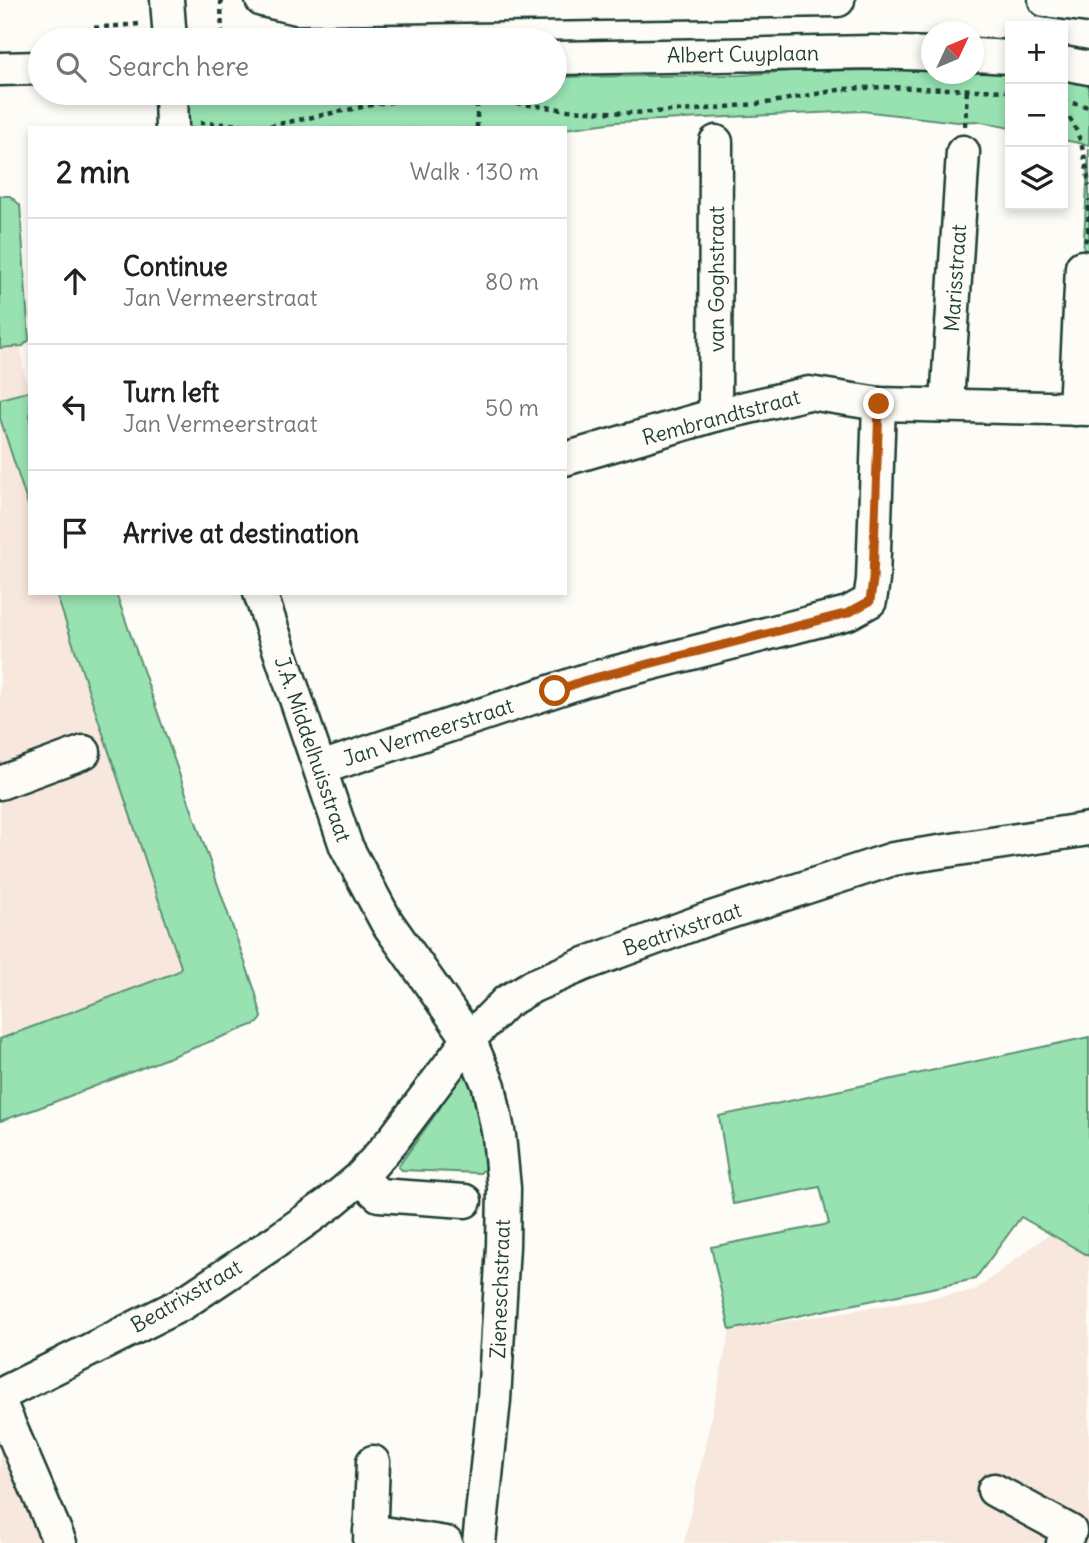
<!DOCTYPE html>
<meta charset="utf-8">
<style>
:root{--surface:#fff;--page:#f6f6f6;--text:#202124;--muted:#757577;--line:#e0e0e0}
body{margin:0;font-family:Delius,sans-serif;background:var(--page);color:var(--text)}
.controls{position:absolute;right:21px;top:21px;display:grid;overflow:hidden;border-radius:0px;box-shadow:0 4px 10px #0003}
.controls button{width:63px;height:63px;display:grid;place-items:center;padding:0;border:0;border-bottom:2px solid var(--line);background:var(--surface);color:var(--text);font:35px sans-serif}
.compass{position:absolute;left:921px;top:21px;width:63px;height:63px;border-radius:50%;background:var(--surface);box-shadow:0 4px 10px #0003;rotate:46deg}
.stop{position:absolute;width:21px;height:21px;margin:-16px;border:5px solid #b45309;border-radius:50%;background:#fff}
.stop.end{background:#b45309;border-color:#fff;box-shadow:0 2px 7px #0008}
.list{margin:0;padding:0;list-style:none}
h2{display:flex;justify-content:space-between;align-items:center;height:91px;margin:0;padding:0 28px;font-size:30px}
h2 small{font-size:23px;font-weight:400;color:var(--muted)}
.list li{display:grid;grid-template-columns:46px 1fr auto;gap:21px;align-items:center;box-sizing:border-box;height:126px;padding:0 28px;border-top:2px solid var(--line)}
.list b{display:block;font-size:26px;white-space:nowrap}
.list p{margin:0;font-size:23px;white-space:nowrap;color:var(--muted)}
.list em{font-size:23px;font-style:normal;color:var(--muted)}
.icon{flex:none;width:38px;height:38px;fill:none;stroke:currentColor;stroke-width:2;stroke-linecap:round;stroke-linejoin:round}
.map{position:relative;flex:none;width:1089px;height:1543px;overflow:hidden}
.search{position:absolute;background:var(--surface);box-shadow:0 4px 10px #0003;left:28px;top:28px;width:539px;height:77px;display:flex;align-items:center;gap:18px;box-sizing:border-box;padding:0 24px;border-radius:38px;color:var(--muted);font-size:26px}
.panel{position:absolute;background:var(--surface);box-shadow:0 4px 10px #0003;left:28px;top:126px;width:539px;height:469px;border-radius:0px}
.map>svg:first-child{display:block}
.built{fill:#f8e7dd}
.green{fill:#98e2b1;stroke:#5c9072;stroke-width:2}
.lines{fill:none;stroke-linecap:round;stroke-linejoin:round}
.minor-casing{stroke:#1f3d34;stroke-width:37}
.path{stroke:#1f3d34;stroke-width:4.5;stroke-dasharray:5 5;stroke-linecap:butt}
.minor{stroke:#fdfcf7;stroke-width:32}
.route{stroke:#b45309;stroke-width:9}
.labels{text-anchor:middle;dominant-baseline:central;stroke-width:6;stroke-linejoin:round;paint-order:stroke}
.street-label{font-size:21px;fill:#1f3d34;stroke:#fdfcf7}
</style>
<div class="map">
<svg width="1089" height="1543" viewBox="0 0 1089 1543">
<rect width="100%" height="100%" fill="#fdfcf7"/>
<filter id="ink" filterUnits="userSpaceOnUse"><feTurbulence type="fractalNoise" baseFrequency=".0143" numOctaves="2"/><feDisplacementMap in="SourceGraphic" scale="14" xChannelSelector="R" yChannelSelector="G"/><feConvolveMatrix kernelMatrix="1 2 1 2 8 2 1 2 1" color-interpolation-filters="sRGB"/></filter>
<g filter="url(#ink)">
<g class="built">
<path d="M 0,204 L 7,204 L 23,368 L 30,396 L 30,593 L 80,593 L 232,1008 L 0,1110 Z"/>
<path d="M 1089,1204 L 1089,1543 L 684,1543 L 730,1330 L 974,1291 Z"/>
<path d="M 0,1370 L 72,1543 L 0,1543 Z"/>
</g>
<g class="green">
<path d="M 900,70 L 931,70 L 932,74 L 974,74 L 974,71 L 1010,72 L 1010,128 L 977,121 L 957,122 L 862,111 L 616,122 L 565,129 L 185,128 L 185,104 L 188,93 L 555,93 L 555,77 L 742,75 L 790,71 Z"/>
<path d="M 1063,79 L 1089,85 L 1089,145 L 1063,140 Z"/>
<path d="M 1089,149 L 1089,257 L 1083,256 Z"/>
<path d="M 0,196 L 10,196 L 20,205 L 29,340 L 23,346 L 0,348 Z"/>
<path d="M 30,391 L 30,511 L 0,418 L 0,399 Z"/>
<path d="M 56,593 L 116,593 L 255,991 L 262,1018 L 258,1023 L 36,1109 L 0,1121 L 0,1039 L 177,972 L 181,967 Z"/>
<path d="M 1089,1037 L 1089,1256 L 1021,1217 L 975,1279 L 730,1330 L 711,1247 L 829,1224 L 820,1187 L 733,1204 L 719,1116 Z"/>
<path d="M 463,1065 L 475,1092 L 489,1165 L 480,1173 L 402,1170 L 398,1167 L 440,1108 Z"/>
</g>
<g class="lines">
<defs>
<g id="minor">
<path d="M 167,0 L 170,40"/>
<path d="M 262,0 L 297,8 L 838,0"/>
<path d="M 1045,0 L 1089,6"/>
<path d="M 974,55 L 1010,57"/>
<path d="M 555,58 L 873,52 L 932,54"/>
<path d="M 1063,63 L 1089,68"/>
<path d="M 0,69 L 40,68"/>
<path d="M 171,93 L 172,128"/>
<path d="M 947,404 L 963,152"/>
<path d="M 1075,409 L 1082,267"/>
<path d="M 715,415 L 716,142"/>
<path d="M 565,459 L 715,415 L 809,393 L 879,404 L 1089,409"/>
<path d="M 260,593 L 346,846 L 386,921 L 469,1039 L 489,1086 L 499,1136 L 504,1188 L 503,1246 L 494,1400 L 479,1543"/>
<path d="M 321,768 L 586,680 L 848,613 L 870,601 L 873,580 L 879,404"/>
<path d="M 0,783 L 84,752"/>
<path d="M 360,1178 L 379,1195 L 465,1201"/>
<path d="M 0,1395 L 182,1304 L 278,1240 L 330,1203 L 360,1178 L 393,1140 L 469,1039 L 506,1002 L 533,986 L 582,965 L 702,921 L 893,859 L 1089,829"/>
<path d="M 0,1403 L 60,1543"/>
<path d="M 994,1490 L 1070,1531 L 1063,1543"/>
<path d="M 370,1531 L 446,1543"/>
<path d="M 370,1543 L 373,1462"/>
</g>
</defs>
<use href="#minor" class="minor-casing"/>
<g class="path">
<path d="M 221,0 L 222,40"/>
<path d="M 46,39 L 66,38 L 92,28 L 140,24"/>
<path d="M 1063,101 L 1089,107"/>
<path d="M 1063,110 C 1081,129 1086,160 1089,186"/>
<path d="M 200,123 L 269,126 L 376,104 L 427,97 L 477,98 L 568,110 L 628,113 L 696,110 L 766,103 L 844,89 L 884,87 L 1010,91"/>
<path d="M 965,126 L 967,89"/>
<path d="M 477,128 L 477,98"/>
<path d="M 1088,231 L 1089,200"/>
<path d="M 1085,242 L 1089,229"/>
</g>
<use href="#minor" class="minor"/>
</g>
</g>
<g class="lines" filter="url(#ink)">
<path class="route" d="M 555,691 L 586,680 L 848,613 L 870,601 L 873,580 L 879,404"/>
</g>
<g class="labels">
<g class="street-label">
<text transform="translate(743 54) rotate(-1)">Albert Cuyplaan</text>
<text transform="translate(955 278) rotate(-86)">Marisstraat</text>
<text transform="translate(716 279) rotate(-90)">van Goghstraat</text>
<text transform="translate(721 417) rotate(-15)">Rembrandtstraat</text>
<text transform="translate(428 732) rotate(-18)">Jan Vermeerstraat</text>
<text transform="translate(313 749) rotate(71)">J.A. Middelhuisstraat</text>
<text transform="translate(682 929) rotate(-19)">Beatrixstraat</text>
<text transform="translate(500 1289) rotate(-88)">Zieneschstraat</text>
<text transform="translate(186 1296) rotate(-30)">Beatrixstraat</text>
</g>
</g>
</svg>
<div class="controls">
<button>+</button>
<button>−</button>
<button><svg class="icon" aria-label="layers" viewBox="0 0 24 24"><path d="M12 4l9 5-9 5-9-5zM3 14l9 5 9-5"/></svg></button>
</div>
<svg class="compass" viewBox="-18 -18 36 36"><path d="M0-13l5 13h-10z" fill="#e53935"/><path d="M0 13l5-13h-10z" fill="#757577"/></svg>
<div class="stop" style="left:555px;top:691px"></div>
<div class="stop end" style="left:879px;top:404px"></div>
<div class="search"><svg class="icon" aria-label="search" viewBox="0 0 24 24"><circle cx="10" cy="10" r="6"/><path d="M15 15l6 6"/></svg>Search here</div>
<section class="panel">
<h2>2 min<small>Walk · 130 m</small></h2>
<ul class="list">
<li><svg class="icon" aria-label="ahead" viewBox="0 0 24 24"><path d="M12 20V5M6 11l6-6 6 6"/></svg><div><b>Continue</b><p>Jan Vermeerstraat</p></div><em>80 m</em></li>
<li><svg class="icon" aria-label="left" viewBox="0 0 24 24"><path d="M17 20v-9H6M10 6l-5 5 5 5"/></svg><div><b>Turn left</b><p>Jan Vermeerstraat</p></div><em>50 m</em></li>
<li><svg class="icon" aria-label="arrive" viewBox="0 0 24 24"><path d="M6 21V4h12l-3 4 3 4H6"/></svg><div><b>Arrive at destination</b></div></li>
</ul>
</section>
</div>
